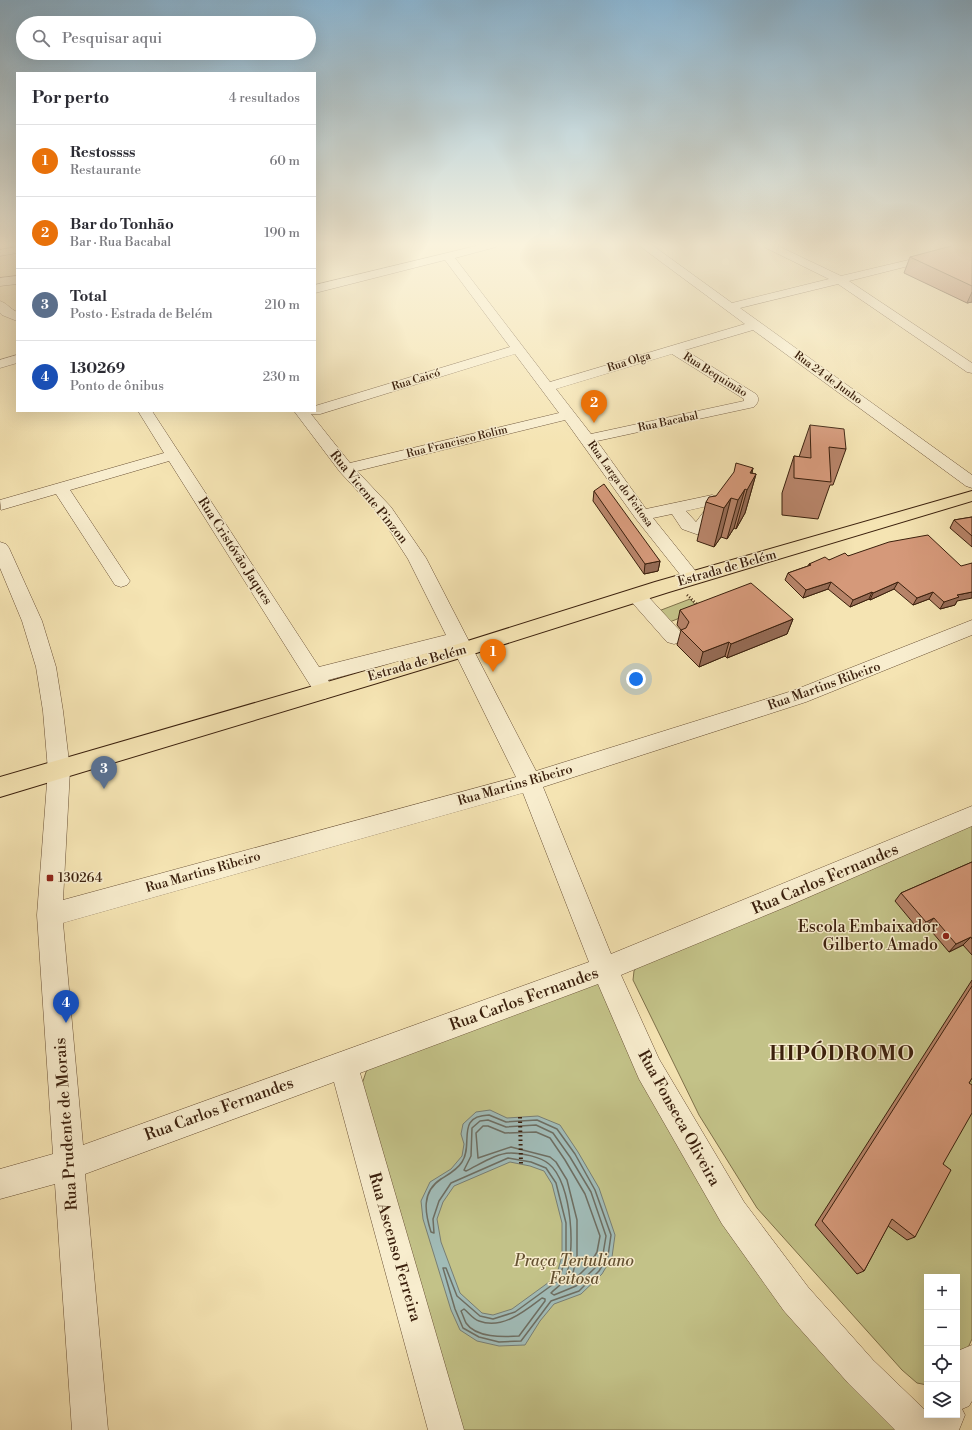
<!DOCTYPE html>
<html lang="pt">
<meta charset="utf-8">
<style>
:root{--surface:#fff;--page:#f2f2f3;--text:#2b2b33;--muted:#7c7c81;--line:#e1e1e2;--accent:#b45309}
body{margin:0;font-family:"Libre Bodoni",serif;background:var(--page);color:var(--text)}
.controls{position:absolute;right:12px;bottom:12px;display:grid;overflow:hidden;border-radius:0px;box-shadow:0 4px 16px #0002}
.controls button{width:36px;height:36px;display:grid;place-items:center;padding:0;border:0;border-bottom:1px solid var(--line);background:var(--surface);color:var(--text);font:20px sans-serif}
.you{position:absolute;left:636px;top:679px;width:14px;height:14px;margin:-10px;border:3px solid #fff;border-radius:50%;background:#1a73e8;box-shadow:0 0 0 6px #1a73e833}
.badge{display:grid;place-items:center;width:26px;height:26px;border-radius:50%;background:var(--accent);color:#fff;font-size:13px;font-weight:700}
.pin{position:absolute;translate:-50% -33px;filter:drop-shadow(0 1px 2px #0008)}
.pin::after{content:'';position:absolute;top:21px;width:14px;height:12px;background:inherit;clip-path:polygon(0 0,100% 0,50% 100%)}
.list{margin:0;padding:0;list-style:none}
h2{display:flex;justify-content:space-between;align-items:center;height:52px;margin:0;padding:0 16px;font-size:17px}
h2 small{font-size:13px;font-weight:400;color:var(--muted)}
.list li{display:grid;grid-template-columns:26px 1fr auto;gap:12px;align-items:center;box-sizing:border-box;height:72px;padding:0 16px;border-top:1px solid var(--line)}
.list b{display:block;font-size:15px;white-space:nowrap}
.list p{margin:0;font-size:13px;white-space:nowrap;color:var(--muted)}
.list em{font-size:13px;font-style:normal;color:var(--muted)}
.icon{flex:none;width:22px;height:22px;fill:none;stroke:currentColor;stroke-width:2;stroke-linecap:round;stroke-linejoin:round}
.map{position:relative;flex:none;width:972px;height:1430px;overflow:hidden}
.search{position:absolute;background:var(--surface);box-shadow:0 4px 16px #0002;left:16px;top:16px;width:300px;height:44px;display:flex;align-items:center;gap:10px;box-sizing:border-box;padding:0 14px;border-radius:22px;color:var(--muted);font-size:15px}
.panel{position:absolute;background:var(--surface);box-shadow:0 4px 16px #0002;left:16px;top:72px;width:300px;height:340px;border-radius:0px}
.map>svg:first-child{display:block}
.green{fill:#c3c288;stroke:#7f714a}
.water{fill:#a1bcb8;stroke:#787e74;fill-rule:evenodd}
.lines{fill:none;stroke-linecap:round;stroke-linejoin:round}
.shore{stroke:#6e6e62;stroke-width:1.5}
.minor-casing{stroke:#6a5136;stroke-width:1}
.major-casing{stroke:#3b200d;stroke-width:2}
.path-far1{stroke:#3b200d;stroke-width:2.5;stroke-dasharray:1 2;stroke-linecap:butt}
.path{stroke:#3b200d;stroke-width:4;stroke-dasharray:1.5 3;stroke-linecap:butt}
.minor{fill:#f8edce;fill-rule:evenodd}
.major{fill:#f5e4b3;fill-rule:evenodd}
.wall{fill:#b78469;stroke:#3b200d}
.shaded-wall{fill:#956b55;stroke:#3b200d}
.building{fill:#d5997a;stroke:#3b200d}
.poi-dot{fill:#8f2418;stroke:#f8edce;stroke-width:1.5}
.labels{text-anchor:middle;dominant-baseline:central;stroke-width:3;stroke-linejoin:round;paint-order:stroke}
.far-street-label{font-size:11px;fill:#3b200d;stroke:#f8edce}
.street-label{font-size:13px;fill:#3b200d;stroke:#f8edce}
.poi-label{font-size:13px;fill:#3b200d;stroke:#f8edce;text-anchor:start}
.near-street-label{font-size:16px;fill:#3b200d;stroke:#f8edce}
.near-poi-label{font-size:16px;fill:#3b200d;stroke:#f8edce;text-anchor:end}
.near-park-label{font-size:16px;font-style:italic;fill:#645132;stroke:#f8edce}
.near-district-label{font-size:20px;font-weight:bold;letter-spacing:1px;fill:#3b200d;stroke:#f8edce}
</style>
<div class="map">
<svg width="972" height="1430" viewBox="0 0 972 1430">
<rect width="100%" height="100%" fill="#f5e4b3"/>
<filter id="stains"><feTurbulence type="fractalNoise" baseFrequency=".005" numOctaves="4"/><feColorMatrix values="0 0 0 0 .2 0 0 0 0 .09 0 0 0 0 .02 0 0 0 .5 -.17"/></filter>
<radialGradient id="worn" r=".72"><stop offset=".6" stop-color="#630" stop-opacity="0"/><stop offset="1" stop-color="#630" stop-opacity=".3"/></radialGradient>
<g class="green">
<path d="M 690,599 L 704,614 L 685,616 L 667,623 L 656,612 Z"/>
<path d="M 972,825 L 972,1339 L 957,1371 L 957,1277 L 927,1277 L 927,1385 L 917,1383 L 902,1370 L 757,1208 L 699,1115 L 633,980 L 634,971 L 639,963 Z"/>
<path d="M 594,983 L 599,984 L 649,1077 L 907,1430 L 453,1430 L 362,1084 L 366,1072 L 370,1066 Z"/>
</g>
<path class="water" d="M 490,1110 L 507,1118 L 538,1116 L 560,1125 L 578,1152 L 599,1188 L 615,1235 L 612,1257 L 602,1274 L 581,1294 L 554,1304 L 540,1321 L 525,1345 L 499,1346 L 477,1341 L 460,1330 L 451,1310 L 423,1219 L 421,1201 L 430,1182 L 451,1169 L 462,1156 L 464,1144 L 461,1134 L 463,1124 L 476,1112 ZM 510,1162 L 530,1166 L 544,1171 L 552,1184 L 562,1223 L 562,1256 L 556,1277 L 512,1309 L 493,1315 L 482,1313 L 460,1293 L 441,1242 L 437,1219 L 443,1202 L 454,1186 Z"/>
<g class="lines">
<g class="shore">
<path d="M 489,1115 L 506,1122 L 537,1120 L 557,1129 L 575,1154 L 595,1190 L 611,1235 L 608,1256 L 599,1271 L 579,1291 L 551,1301 L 521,1341 L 499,1342 L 479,1337 L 463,1328 L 455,1309 L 443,1268 L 446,1268 L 457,1296 L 480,1316 L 493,1319 L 515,1312 L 559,1280 L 566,1256 L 566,1223 L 556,1183 L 546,1168 L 531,1162 L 508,1158 L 451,1183 L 439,1201 L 433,1219 L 434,1233 L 431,1232 C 425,1213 421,1192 441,1179 C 449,1174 457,1170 462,1162 C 474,1144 455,1116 489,1115 Z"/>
<path d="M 488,1120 L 506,1127 L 536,1125 L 553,1133 L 570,1157 L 591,1192 L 606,1236 L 603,1254 L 595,1268 L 576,1286 L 554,1295 L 551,1293 C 555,1288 561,1286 564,1280 C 577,1256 572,1182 549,1164 C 541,1157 522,1153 511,1153 C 496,1153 479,1165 466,1171 L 464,1170 L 471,1156 L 472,1128 L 480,1121 Z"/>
<path d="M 483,1126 L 488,1126 L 505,1133 L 536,1132 L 550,1138 L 565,1160 L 585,1194 L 600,1236 L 597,1252 L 590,1264 L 575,1279 L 572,1277 L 577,1256 L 577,1220 L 567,1180 L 556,1162 L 550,1157 L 511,1147 L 478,1158 L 476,1133 Z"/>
<path d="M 542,1298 L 545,1299 L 545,1301 L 519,1336 C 503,1337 476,1338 466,1323 C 464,1319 463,1315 461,1311 L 464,1309 C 469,1313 473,1319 479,1321 C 502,1330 525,1311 542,1298 Z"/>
</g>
<defs>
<g id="minor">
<path d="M 480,245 L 498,245 L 496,247 L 455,258 L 550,382 L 745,324 L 641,247 L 640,245 L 652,245 L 732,303 L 829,279 L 764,247 L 763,245 L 776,245 L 841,276 L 972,245 L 972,250 L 849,281 L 972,363 L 972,373 L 967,372 L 838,284 L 740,308 L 972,475 L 972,488 L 966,486 L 753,330 L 685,350 L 756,394 C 760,399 758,403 754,407 L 597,441 L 646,509 L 712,495 C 719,497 721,500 725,506 L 723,510 L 705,534 L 699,535 L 682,529 L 672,514 L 653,518 L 698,574 L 701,578 L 698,582 L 692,584 L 686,582 L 636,519 L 565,420 L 357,471 L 391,507 L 426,558 L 536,771 L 792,691 L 972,620 L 972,635 L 806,702 L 543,787 L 611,954 L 972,806 L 972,826 L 788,906 L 621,975 L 659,1059 L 744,1202 L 808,1287 L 873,1360 L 927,1412 L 927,1415 L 957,1415 L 957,1356 L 960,1350 L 972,1345 L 972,1401 L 969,1406 L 962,1409 L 965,1415 L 959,1430 L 895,1430 L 849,1384 L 784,1311 L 722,1224 L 639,1079 L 598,984 L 360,1073 L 464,1430 L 428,1430 L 334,1082 L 85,1174 L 108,1430 L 72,1430 L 55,1184 L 0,1199 L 0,1169 L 53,1154 L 37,915 L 48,770 L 43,711 L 36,667 L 22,621 L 0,568 L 0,542 L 6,544 L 9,548 L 42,621 L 56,667 L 63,711 L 70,770 L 63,900 L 516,777 L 452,647 L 328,680 L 334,691 L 331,696 L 324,699 L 317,696 L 169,461 L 70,490 L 130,581 L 127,585 L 121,587 L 115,585 L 56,494 L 1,510 L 0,500 L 164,453 L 138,411 L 152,411 L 319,667 L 446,635 L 408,559 L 379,514 L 340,472 L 294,411 L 315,411 L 315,406 L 510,347 L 445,260 L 315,293 L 315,285 ZM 515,354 L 559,413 L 350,463 L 311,414 L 320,414 ZM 672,354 L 744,399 L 744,401 L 591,434 L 556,389 ZM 708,506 L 696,522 L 686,511 ZM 523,793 L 589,962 L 83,1145 L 63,923 Z"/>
<path d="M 17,247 L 17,253 L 0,256 L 0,250 Z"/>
<path d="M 17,276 L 17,284 L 0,286 L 0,278 Z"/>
<path d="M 0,301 C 7,303 10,309 17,312 L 17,321 L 2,315 L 0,313 Z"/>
<path d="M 17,355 L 17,363 L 0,368 L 0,360 Z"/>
<path d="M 636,589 L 643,591 L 681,632 L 684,637 L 681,642 L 674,644 L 667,642 L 629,599 L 627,595 L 629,591 Z"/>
</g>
<path id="major" d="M 972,491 L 972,501 L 669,592 L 470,655 L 0,797 L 0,777 L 458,644 L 655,582 Z"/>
</defs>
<use href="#minor" class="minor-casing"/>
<use href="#major" class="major-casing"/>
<path class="path-far1" d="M 687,595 L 698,605"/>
<path class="path" d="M 520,1117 L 521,1164"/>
<use href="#minor" class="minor"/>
<use href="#major" class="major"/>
</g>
<g class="wall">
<path d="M 972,246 L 972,302 L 967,303 L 904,273 L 910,257 Z"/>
<path d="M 810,425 L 846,449 L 833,485 L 830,485 L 818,519 L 782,515 L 782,493 L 794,456 L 799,457 Z"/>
<path d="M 753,468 L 752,473 L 756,474 L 745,513 L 736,529 L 734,528 L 727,539 L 721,537 L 714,547 L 697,541 L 706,502 L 716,496 Z"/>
<path d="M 594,491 L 660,561 L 658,571 L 644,574 L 593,501 Z"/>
<path d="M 972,517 L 972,547 L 950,528 L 954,520 Z"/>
<path d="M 848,556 L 961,566 L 957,601 L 955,605 L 940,609 L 929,599 L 913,605 L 894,589 L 870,600 L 869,599 L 850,607 L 828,589 L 803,598 L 785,580 L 788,573 L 808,566 L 809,564 Z"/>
<path d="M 680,610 L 793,619 L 787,634 L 727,658 L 725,656 L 699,667 L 677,645 L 681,630 L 677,625 Z"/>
<path d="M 972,862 L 972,955 L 963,945 L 949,952 L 927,926 L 919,930 L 895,901 L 901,893 Z"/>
<path d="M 972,980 L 972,1078 L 969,1083 L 943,1164 L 915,1237 L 907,1240 L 888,1226 L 864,1271 L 857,1274 L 815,1225 Z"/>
</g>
<g class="shaded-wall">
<path d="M 972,292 L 972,302 L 967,303 Z"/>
<path d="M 753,468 L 748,487 L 756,474 L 745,513 L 736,529 L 747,490 L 750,473 Z"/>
<path d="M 745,489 L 734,528 L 727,539 L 738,500 Z"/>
<path d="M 731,498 L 721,537 L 714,547 L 724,508 Z"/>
<path d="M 660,561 L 658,571 L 644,574 L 645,564 Z"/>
<path d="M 831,582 L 828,589 L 803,598 L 806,590 Z"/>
<path d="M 898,582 L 894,589 L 870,600 L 873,593 Z"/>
<path d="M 872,592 L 869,599 L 850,607 L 853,600 Z"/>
<path d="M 933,592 L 929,599 L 913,605 L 917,598 Z"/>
<path d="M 972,592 L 972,598 L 957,601 L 955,605 L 940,609 L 944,602 L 957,595 Z"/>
<path d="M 793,619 L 787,634 L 727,658 L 731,644 Z"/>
<path d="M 729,642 L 725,656 L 699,667 L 703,652 Z"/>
<path d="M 934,918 L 927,926 L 919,930 L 926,922 Z"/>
<path d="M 971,937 L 963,945 L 949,952 L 956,944 Z"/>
</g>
<g class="building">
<path d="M 955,245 L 968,245 L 972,246 L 972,286 L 910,257 Z"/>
<path d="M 810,425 L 844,429 L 846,449 L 829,447 L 831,482 L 794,478 L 794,456 L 811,458 Z"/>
<path d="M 736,463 L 753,468 L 750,473 L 756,474 L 747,490 L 745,489 L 738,500 L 731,498 L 724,508 L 706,502 L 709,497 L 716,496 L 734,472 Z"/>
<path d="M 604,484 L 660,561 L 645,564 L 594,491 Z"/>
<path d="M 972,517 L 972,536 L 954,520 Z"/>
<path d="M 928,535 L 961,566 L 972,563 L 972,592 L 957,595 L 959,597 L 944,602 L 933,592 L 917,598 L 898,582 L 873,593 L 872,592 L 853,600 L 831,582 L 806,590 L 788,573 L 811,565 L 809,564 L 825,557 L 829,560 L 845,553 L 848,556 L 889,542 Z"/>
<path d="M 751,583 L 793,619 L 731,644 L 729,642 L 703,652 L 681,630 L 686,628 L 689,622 L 680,610 Z"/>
<path d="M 972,862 L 972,939 L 971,937 L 956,944 L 934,918 L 926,922 L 901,893 Z"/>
<path d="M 972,986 L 972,1078 L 969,1083 L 972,1085 L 972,1113 L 943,1164 L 951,1170 L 915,1237 L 892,1219 L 864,1271 L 822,1221 Z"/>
</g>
<linearGradient id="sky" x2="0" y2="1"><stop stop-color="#8bb7d5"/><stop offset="0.55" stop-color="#faf3dd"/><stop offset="1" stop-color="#faf3dd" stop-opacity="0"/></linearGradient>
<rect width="972" height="445" fill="url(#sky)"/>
<g class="poi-dot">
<rect x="46" y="874" width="8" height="8" rx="2"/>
<circle cx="946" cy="936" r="4"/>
</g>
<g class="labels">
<g class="far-street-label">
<text transform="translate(629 362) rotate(-17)">Rua Olga</text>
<text transform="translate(715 375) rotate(32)">Rua Bequimão</text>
<text transform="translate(828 378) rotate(36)">Rua 24 de Junho</text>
<text transform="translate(416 380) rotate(-17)">Rua Caicó</text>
<text transform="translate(668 422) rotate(-12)">Rua Bacabal</text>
<text transform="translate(457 442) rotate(-14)">Rua Francisco Rolim</text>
<text transform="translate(620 484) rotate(54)">Rua Larga do Feitosa</text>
</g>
<g class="street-label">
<text transform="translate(369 497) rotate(51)">Rua Vicente Pinzon</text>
<text transform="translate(235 551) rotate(57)">Rua Cristóvão Jaques</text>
<text transform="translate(727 568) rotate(-16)">Estrada de Belém</text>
<text transform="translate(417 663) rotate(-16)">Estrada de Belém</text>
<text transform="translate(824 686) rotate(-20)">Rua Martins Ribeiro</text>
<text transform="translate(515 785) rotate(-16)">Rua Martins Ribeiro</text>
<text transform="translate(203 872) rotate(-16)">Rua Martins Ribeiro</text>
</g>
<g class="poi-label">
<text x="58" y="878">130264</text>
</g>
<g class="near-street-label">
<text transform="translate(825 879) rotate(-23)">Rua Carlos Fernandes</text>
<text transform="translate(524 999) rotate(-20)">Rua Carlos Fernandes</text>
<text transform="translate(219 1109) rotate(-20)">Rua Carlos Fernandes</text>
<text transform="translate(679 1118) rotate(61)">Rua Fonseca Oliveira</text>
<text transform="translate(66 1124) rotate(-94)">Rua Prudente de Morais</text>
<text transform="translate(395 1247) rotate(74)">Rua Ascenso Ferreira</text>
</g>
<g class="near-poi-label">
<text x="938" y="927">Escola Embaixador<tspan x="938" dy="18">Gilberto Amado</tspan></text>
</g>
<g class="near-park-label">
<text x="574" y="1261">Praça Tertuliano<tspan x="574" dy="18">Feitosa</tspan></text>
</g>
<g class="near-district-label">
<text x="842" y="1054">HIPÓDROMO</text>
</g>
</g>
<rect width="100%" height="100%" filter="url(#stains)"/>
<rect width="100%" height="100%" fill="url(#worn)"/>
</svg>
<div class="controls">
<button>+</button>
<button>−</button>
<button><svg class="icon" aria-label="locate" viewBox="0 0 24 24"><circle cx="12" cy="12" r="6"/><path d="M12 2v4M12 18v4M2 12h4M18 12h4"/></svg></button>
<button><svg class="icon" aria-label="layers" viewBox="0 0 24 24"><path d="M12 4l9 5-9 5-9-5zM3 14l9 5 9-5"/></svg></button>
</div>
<div class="you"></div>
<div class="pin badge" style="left:493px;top:672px;background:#e8710a">1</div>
<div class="pin badge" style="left:594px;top:423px;background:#e8710a">2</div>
<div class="pin badge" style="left:104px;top:789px;background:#5c6f8a">3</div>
<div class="pin badge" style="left:66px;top:1023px;background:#1a4fb4">4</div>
<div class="search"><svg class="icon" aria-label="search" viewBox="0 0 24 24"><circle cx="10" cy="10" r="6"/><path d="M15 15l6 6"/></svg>Pesquisar aqui</div>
<section class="panel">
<h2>Por perto<small>4 resultados</small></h2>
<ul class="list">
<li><span class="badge" style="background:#e8710a">1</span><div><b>Restossss</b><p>Restaurante</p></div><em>60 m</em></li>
<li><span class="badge" style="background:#e8710a">2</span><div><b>Bar do Tonhão</b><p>Bar · Rua Bacabal</p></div><em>190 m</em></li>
<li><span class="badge" style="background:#5c6f8a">3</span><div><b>Total</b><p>Posto · Estrada de Belém</p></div><em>210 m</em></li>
<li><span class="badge" style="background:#1a4fb4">4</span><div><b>130269</b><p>Ponto de ônibus</p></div><em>230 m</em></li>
</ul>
</section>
</div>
